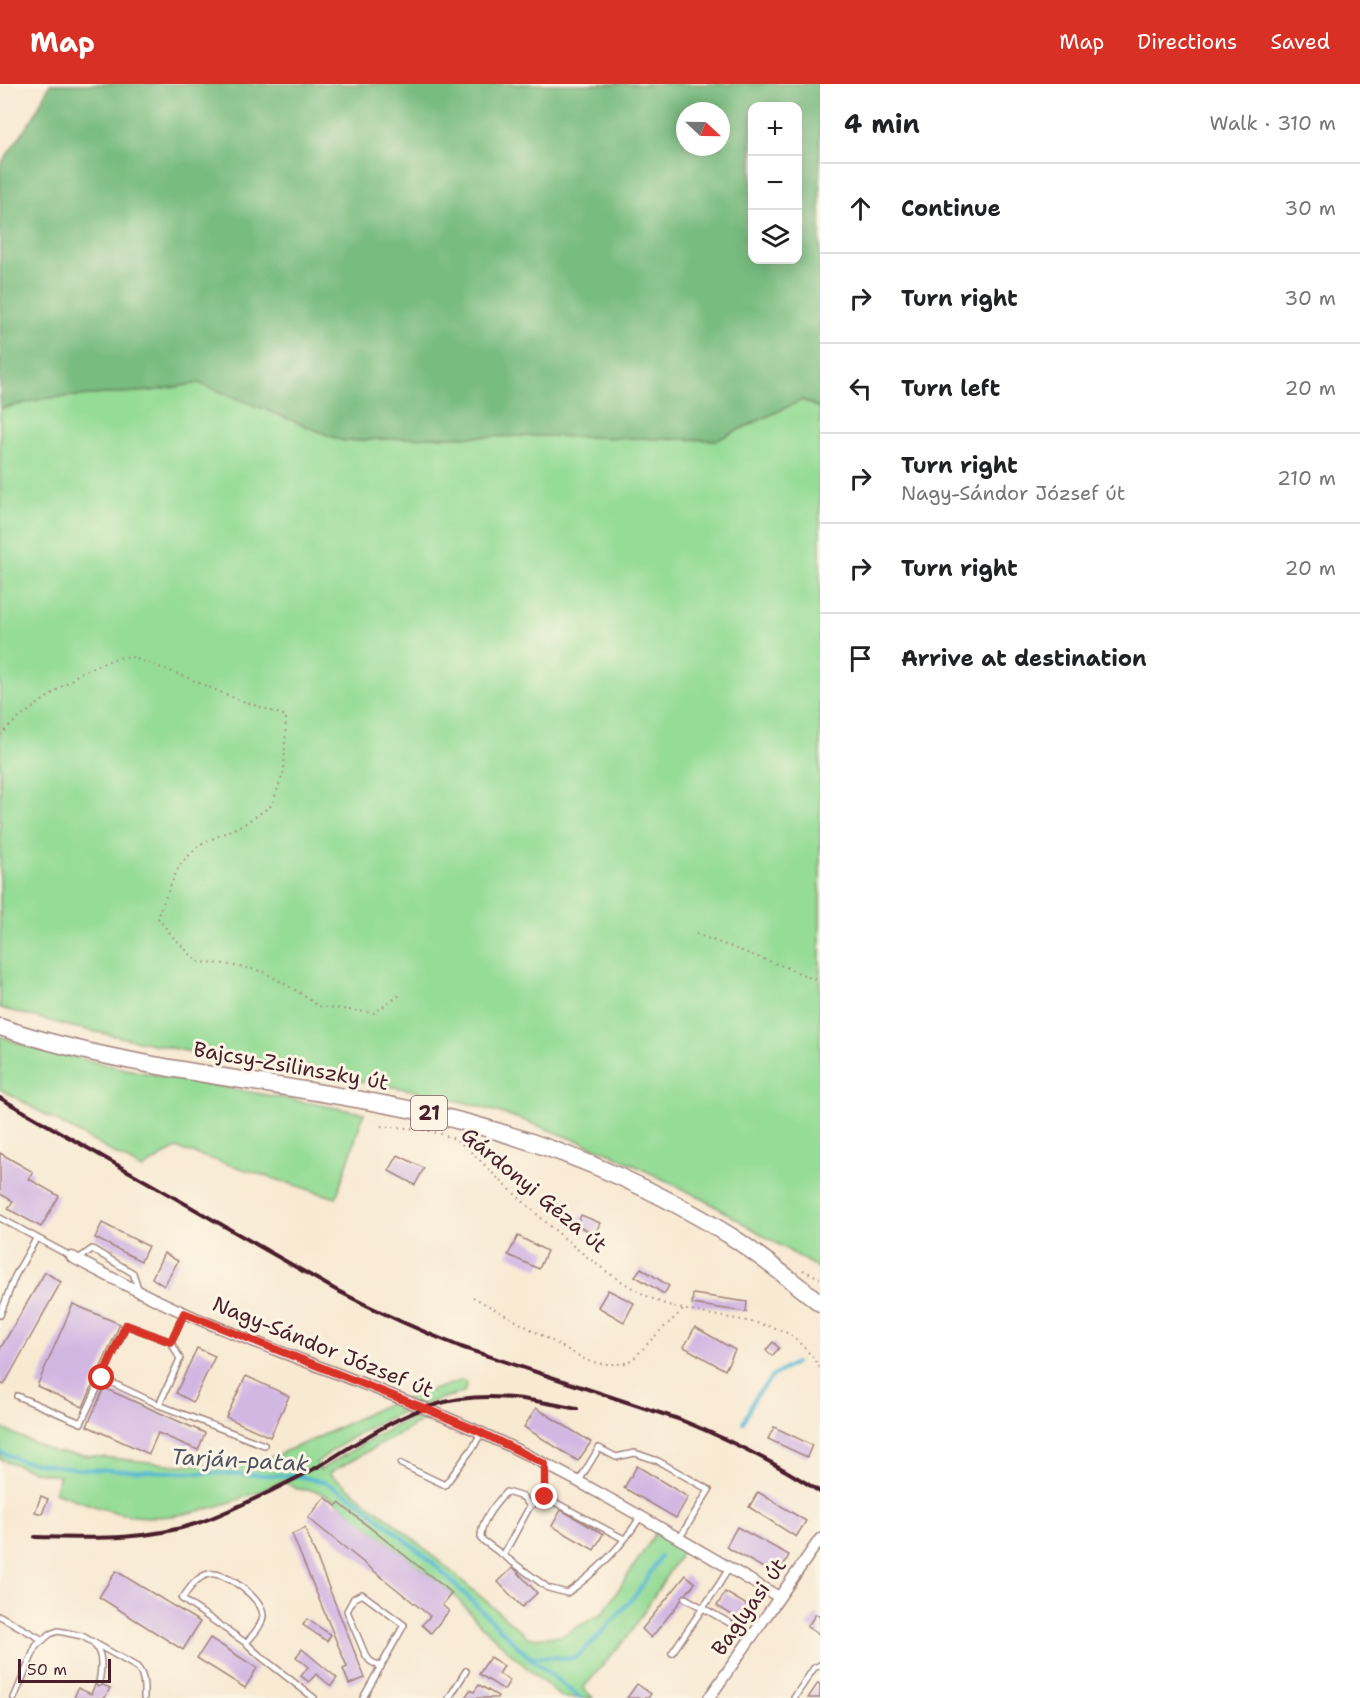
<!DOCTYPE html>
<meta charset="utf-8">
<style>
:root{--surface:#fff;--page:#f6f6f6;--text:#202124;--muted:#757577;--line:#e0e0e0;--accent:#d93025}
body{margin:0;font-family:"Shantell Sans",sans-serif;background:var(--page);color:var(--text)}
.controls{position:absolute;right:18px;top:18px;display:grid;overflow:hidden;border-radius:12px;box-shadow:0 3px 15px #0003}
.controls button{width:54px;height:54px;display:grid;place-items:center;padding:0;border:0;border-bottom:2px solid var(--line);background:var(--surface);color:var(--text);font:30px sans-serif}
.compass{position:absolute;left:676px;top:18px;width:54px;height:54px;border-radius:50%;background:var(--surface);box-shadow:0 3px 15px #0003;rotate:112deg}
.scale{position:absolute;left:18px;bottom:15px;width:93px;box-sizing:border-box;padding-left:6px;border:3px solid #4a1f2b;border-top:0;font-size:16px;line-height:21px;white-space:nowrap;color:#4a1f2b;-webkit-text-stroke:4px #fcf5e5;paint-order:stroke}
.stop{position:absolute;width:18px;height:18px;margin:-14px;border:4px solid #d93025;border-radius:50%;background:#fff}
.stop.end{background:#d93025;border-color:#fff;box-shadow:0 2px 6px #0008}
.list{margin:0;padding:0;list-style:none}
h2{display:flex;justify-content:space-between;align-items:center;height:78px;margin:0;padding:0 24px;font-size:26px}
h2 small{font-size:20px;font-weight:400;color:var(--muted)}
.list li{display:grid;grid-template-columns:39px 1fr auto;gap:18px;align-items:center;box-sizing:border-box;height:90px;padding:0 24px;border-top:2px solid var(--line)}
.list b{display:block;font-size:22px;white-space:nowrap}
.list p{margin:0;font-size:20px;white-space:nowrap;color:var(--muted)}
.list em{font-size:20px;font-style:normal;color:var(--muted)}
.icon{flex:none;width:33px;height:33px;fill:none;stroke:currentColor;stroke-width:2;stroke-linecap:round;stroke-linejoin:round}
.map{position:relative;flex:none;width:820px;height:1614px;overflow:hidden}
header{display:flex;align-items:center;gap:36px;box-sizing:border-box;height:84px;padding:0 30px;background:var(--accent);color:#fff}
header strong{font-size:28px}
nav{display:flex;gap:33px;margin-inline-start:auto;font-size:21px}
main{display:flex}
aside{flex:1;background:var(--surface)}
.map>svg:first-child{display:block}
.green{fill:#95dc96;stroke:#707e60;stroke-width:1.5}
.forest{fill:#78bc7f;stroke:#616e55;stroke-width:1.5;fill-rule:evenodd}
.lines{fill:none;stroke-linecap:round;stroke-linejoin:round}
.stream{stroke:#52b7d0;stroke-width:4}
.building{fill:#d3b7e3}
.service-casing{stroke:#a1847e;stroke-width:8}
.minor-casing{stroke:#a1847e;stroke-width:13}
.primary-casing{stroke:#a1847e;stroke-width:19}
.path{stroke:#a1847e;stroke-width:2;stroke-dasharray:1.5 4.5;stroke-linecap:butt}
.service{stroke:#fff;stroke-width:5}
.minor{stroke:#fff;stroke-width:10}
.primary{stroke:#fff;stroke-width:16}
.rail{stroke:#4a1f2b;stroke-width:4}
.route{stroke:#d93025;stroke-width:8}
.labels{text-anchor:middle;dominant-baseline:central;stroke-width:6;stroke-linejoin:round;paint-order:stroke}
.shield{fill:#fcf5e5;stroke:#7f5f63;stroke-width:1.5}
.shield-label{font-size:20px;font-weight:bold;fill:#4a1f2b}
.street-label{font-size:21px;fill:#4a1f2b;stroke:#fcf5e5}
.water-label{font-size:22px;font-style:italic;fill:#4d5465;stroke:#fcf5e5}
</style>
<header>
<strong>Map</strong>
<nav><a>Map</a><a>Directions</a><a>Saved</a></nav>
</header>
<main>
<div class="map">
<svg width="820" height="1614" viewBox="0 0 820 1614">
<rect width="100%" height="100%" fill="#fcf5e5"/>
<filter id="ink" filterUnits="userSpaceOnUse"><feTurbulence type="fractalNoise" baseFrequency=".0167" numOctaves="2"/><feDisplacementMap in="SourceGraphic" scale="12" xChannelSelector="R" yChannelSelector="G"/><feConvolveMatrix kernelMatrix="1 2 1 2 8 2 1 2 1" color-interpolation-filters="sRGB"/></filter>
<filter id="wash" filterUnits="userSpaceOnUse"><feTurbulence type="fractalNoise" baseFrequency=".008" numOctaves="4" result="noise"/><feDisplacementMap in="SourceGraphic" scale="24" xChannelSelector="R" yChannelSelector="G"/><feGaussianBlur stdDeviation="1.35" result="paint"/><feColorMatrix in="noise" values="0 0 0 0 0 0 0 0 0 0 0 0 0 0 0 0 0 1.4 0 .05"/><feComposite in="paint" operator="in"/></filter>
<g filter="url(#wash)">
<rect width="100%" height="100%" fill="#f8e9d2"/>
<g class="green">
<path d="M 199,299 L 343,357 L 430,353 L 545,352 L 717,356 L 802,316 L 820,324 L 820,1184 L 819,1185 L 705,1116 L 608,1068 L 520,1035 L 471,1020 L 411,1006 L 186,967 L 73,943 L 0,924 L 0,325 L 46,314 L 151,307 Z"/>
<path d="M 0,952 L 24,961 L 125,985 L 364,1029 L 336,1114 L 176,1064 L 142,1085 L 0,1005 Z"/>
<path d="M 463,1296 L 467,1300 L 463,1309 C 409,1321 358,1345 316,1379 L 320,1386 C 354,1365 385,1346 421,1329 L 431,1332 L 329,1389 L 392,1437 L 529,1554 L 561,1552 L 603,1529 L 659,1444 L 687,1460 L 629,1551 L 583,1604 L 593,1614 L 562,1614 L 530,1587 L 480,1540 L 455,1512 L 333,1415 L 316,1407 L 297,1405 L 283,1397 C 240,1417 177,1440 129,1431 C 103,1427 78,1416 54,1408 L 60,1392 L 36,1388 L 0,1375 L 0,1344 L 55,1368 L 177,1381 L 259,1378 L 317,1354 L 385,1321 Z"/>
</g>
<path class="forest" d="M 50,0 L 820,0 L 820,324 L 802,316 L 717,356 L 545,352 L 430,353 L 343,357 L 199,299 L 151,307 L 46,314 L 0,325 L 0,81 L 34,32 ZM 752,22 L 798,22 L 798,176 L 752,176 ZM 685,27 L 721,27 L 721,63 L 685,63 Z"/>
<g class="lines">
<g class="stream">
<path d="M 743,1339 L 755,1313 L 773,1292 L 795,1279"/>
<path d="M 0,1368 L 23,1377 L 78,1385 L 297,1392 L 324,1398 L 356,1415 L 433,1479 L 529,1573 L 580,1614"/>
<path d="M 530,1573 L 575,1574 L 597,1554 L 638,1508 L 660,1473"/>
</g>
</g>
<g id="blocks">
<g class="building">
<path d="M 0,1069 L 33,1088 L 29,1095 L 59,1112 L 41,1143 L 8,1125 L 13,1117 L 0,1110 Z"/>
<path d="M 398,1071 L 424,1084 L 415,1101 L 389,1087 Z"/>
<path d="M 581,1131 L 600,1139 L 595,1150 L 577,1142 Z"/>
<path d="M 102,1139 L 148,1162 L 141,1177 L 95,1154 Z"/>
<path d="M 518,1152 L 547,1167 L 539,1185 L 508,1171 Z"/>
<path d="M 164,1169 L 178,1177 L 164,1202 L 152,1194 Z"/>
<path d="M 641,1184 L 669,1202 L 664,1210 L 635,1192 Z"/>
<path d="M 45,1188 L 61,1198 L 4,1301 L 0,1299 L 0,1265 Z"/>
<path d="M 608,1206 L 634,1219 L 624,1238 L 598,1223 Z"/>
<path d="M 693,1210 L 747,1218 L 746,1228 L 692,1220 Z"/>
<path d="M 73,1220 L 120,1240 L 83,1323 L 37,1302 Z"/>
<path d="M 695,1243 L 735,1266 L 725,1286 L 684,1263 Z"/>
<path d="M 773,1258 L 779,1264 L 772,1272 L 766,1266 Z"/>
<path d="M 197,1264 L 215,1272 L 193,1318 L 176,1309 Z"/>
<path d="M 246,1292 L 289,1312 L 270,1353 L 226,1333 Z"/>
<path d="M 104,1304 L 205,1349 L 198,1366 L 158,1349 L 149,1370 L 87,1342 Z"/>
<path d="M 536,1324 L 591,1358 L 578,1377 L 524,1343 Z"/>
<path d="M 774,1343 L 812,1361 L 807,1373 L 768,1355 Z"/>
<path d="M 637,1382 L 688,1413 L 676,1434 L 624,1404 Z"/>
<path d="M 758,1408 L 806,1437 L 796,1453 L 749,1423 Z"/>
<path d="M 41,1412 L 48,1415 L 42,1430 L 35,1428 Z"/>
<path d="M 325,1413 L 336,1422 L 339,1419 L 452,1509 L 442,1521 L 449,1527 L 431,1549 L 422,1541 L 430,1532 L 308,1434 Z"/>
<path d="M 561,1426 L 603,1450 L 594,1466 L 552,1442 Z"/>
<path d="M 737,1443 L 789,1471 L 778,1492 L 726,1463 Z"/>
<path d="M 305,1444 L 365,1594 L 349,1600 L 343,1585 L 347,1583 L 292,1450 Z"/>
<path d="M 513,1483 L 537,1509 L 522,1523 L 498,1498 Z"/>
<path d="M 116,1487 L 200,1538 L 183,1566 L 99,1513 Z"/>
<path d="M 686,1491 L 695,1499 L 651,1554 L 642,1545 Z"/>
<path d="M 725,1508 L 752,1524 L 744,1538 L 717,1522 Z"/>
<path d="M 816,1530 L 820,1533 L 820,1551 L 807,1543 Z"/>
<path d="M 307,1535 L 331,1551 L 327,1557 L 303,1541 Z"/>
<path d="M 210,1554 L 257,1584 L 245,1604 L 197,1574 Z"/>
<path d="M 302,1565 L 337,1594 L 331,1602 L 316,1590 L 309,1598 L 301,1592 L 308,1583 L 296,1573 Z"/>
<path d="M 490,1573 L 504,1582 L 499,1590 L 510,1596 L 504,1606 L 479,1590 Z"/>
<path d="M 96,1598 L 110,1604 L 105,1614 L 74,1614 L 78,1604 L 91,1610 Z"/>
<path d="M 818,1599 L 820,1600 L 820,1614 L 808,1614 Z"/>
<path d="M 637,1600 L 651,1610 L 648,1614 L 627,1614 Z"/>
<path d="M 479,1601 L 498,1612 L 497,1614 L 465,1614 L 470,1606 L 474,1608 Z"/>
</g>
</g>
</g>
<g filter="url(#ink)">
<use href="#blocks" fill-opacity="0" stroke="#a1847e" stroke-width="1.5"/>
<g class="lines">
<defs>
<g id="service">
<path d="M 0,1134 L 72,1173"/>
<path d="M 77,1176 L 92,1165 L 133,1189 L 139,1207"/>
<path d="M 0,1231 L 15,1192 L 36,1155"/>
<path d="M 171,1258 L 126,1241 L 102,1294 L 159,1321 L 180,1275 L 171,1258 L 184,1229"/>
<path d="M 17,1312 L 81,1339 L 102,1294"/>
<path d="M 159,1321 L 264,1361"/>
<path d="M 401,1380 L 445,1401 L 474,1362 L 481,1349"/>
<path d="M 545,1380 L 545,1413"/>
<path d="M 579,1397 L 599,1364 L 616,1373 L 635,1369 L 658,1377 L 709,1406 L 679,1455"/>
<path d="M 530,1422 L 545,1413 L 624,1455"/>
<path d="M 504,1470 L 530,1422 L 523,1413 L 506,1408 C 495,1421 480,1437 481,1455 L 548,1504 L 567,1509 C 593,1491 624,1461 640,1433"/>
<path d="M 685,1514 L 735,1542"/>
<path d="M 0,1532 L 43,1556"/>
<path d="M 246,1559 C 252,1552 263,1541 263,1531 C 262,1514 225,1487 209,1490 C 196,1493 189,1505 182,1515 L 246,1559 L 260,1572 L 314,1614"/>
<path d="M 94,1560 C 104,1571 101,1586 99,1599"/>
<path d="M 672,1569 L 718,1502 L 729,1484"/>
<path d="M 14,1614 L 36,1562 L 50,1550 L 58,1547 L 82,1552 L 137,1583 C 145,1591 144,1603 144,1614"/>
<path d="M 363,1614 L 404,1541 L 362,1510 L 354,1514 L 347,1527 L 365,1570 L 370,1577 L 381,1583"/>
<path d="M 449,1614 L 466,1587"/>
<path d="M 794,1614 L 814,1584 L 820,1581"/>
</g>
<g id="minor">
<path d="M 72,1173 C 115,1196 158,1218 203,1237 C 292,1274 384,1305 473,1345 C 579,1393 679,1455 779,1513"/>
<path d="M 709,1614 L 820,1455"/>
</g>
<path id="primary" d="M 0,943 C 138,989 285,997 427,1029 C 534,1053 636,1093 729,1151 C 761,1172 790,1195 820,1219"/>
</defs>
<use href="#service" class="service-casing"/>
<use href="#minor" class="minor-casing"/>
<use href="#primary" class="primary-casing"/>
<g class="path">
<path d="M 0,651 L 15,637 L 83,587 L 114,575 L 129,572 L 186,593 L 234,614 L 286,632 L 284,687 L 272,721 L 246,739 L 199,761 L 179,782 L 157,833 L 174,854 L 198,878 L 224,880 L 262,887 L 297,907 L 318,922 L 374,929 L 400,911"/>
<path d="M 696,850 L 785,883 L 820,898"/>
<path d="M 381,1042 C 404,1044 430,1044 452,1054 C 469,1062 488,1086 503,1099 C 549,1141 594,1185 649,1213 C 680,1229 717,1230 751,1238 C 765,1241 781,1244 793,1253 C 803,1262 813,1272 820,1284"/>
<path d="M 803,1186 L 820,1194"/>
<path d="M 473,1213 L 588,1277 L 603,1280 L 617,1280 L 626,1279 L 634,1274 L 659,1248 L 684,1225"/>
</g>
<use href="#service" class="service"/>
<use href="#minor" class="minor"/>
<use href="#primary" class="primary"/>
<g class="rail">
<path d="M 0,1014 L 336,1206 C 377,1227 418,1246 461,1263 L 681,1336 C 730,1356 776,1379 820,1408"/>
<path d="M 35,1453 C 90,1454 145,1457 198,1439 C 222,1431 245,1419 269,1408 C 286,1399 304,1391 321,1381 C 365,1354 408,1323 460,1315 C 501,1309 538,1317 577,1325"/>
</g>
</g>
</g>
<g class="lines" filter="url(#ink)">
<path class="route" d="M 102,1294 L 126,1241 L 171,1258 L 184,1229 L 424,1324 L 476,1346 L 545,1380 L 545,1413"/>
</g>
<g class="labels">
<rect class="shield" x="411" y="1012" width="36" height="34" rx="4.5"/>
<g class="shield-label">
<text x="429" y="1029">21</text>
</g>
<g class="street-label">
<text transform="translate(291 982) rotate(10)">Bajcsy-Zsilinszky út</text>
<text transform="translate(534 1106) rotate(40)">Gárdonyi Géza út</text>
<text transform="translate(323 1263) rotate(22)">Nagy-Sándor József út</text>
<text transform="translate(749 1523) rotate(-55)">Baglyasi út</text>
</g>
<g class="water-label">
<text transform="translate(240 1376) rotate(3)">Tarján-patak</text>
</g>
</g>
</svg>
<div class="controls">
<button>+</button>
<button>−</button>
<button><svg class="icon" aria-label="layers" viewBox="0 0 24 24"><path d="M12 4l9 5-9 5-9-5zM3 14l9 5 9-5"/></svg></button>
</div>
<svg class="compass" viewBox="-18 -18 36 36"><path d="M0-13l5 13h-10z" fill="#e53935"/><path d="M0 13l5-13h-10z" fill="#757577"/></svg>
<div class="scale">50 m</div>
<div class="stop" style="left:102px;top:1294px"></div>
<div class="stop end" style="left:545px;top:1413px"></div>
</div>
<aside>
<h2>4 min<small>Walk · 310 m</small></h2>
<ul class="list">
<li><svg class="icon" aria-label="ahead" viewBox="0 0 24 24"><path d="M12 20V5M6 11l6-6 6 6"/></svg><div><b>Continue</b></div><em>30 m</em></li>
<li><svg class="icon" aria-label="right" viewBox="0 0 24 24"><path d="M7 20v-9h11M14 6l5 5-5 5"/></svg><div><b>Turn right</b></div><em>30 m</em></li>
<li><svg class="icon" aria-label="left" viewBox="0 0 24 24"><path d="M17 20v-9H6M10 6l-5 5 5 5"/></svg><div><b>Turn left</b></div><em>20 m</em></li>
<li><svg class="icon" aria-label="right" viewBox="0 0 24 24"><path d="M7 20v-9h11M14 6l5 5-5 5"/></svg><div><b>Turn right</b><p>Nagy-Sándor József út</p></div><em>210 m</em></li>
<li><svg class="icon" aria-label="right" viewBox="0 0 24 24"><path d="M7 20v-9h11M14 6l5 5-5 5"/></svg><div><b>Turn right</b></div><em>20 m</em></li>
<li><svg class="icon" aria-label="arrive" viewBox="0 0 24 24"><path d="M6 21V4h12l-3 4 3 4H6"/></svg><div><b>Arrive at destination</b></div></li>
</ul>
</aside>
</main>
